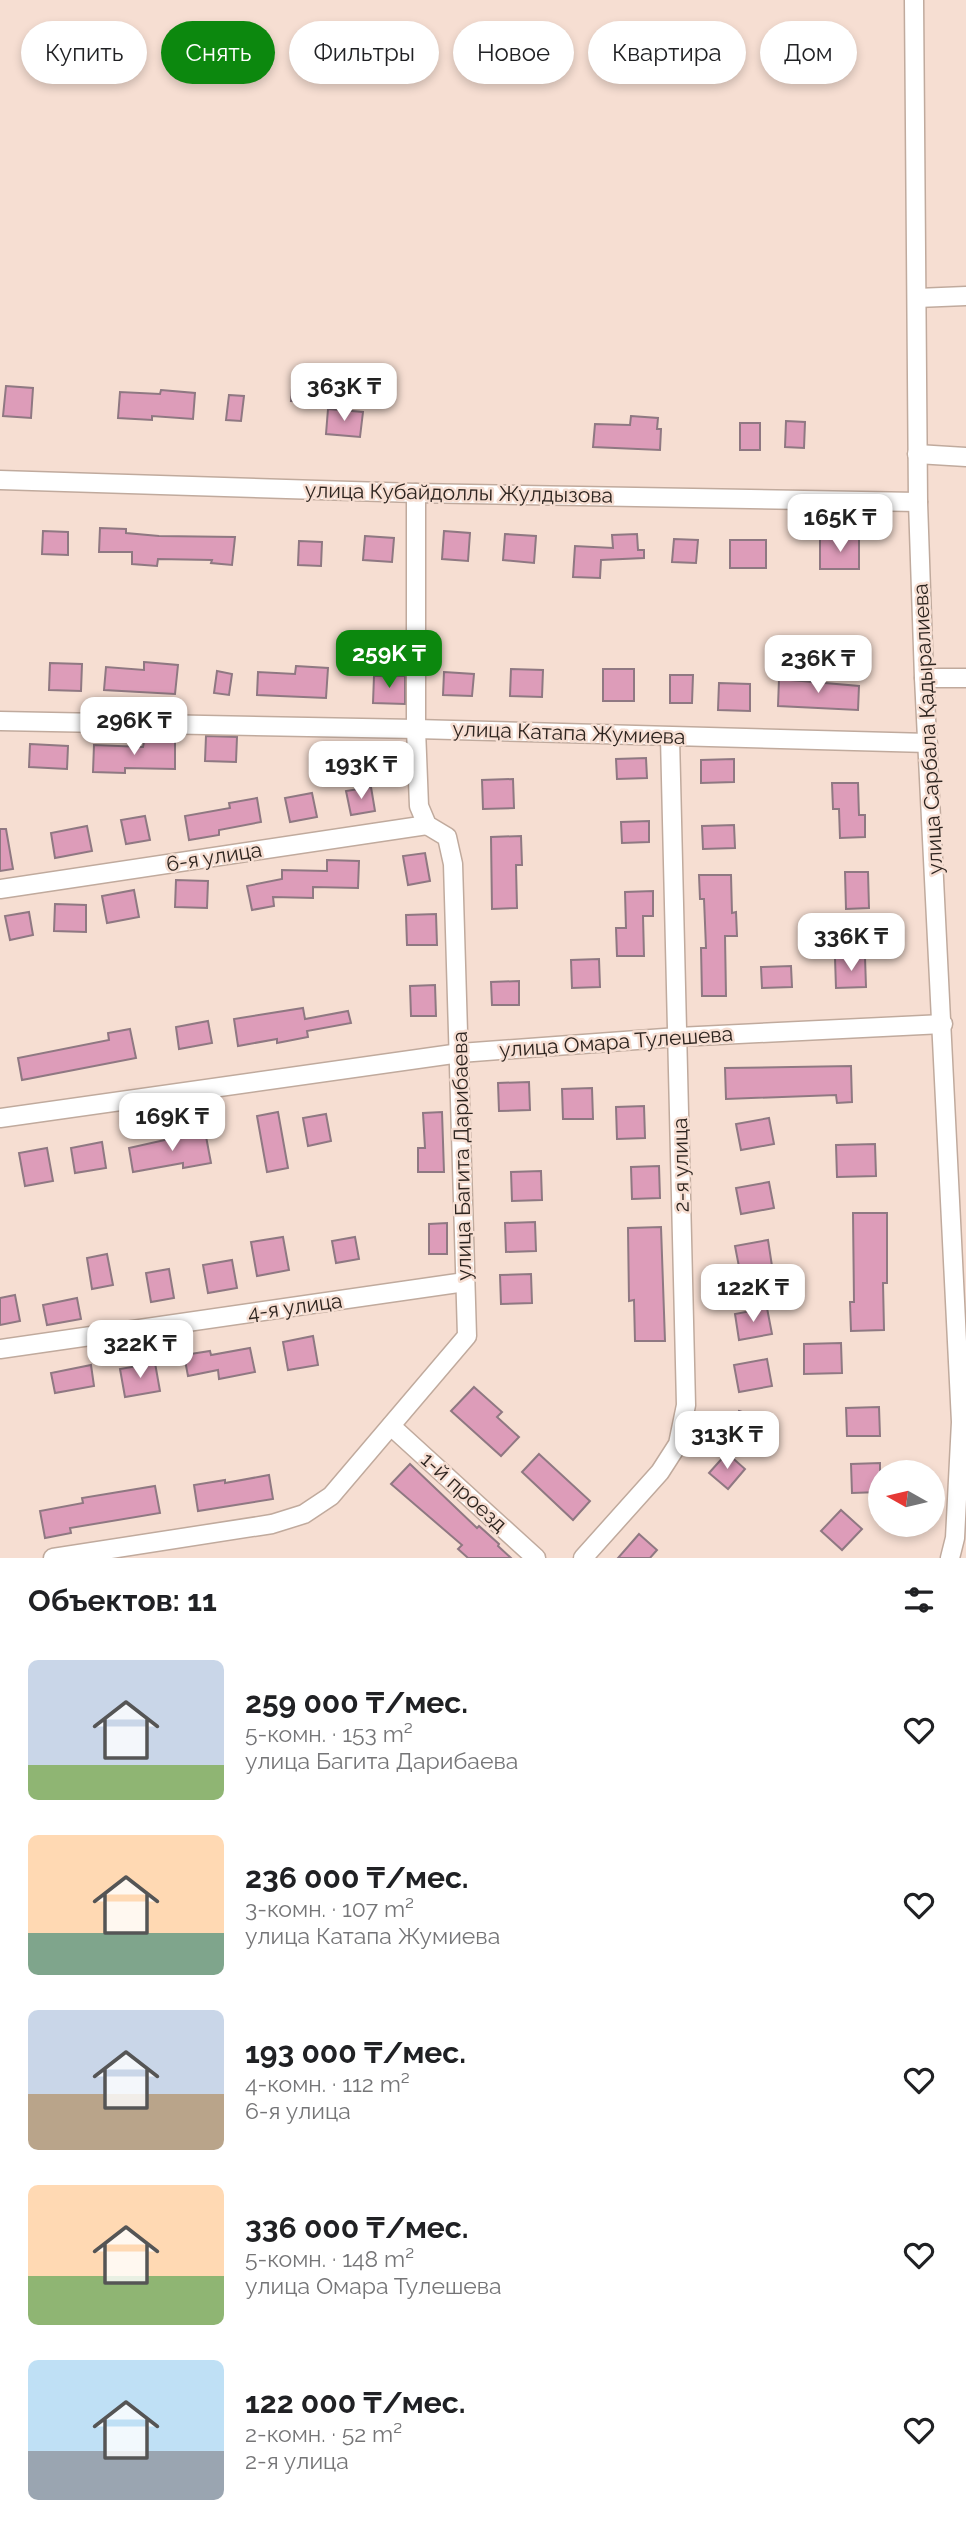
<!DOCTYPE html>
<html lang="ru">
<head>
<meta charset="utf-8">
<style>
  :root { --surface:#fff; --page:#f2f2f2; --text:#202124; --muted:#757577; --accent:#0c880e }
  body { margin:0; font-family:Raleway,sans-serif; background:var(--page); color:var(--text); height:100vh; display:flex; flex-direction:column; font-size:26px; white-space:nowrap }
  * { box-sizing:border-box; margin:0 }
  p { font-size:23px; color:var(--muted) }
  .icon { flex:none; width:38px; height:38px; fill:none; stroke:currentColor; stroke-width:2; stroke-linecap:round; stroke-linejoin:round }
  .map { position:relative; height:1558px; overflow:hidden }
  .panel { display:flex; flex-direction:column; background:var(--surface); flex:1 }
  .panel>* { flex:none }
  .hud { position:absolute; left:21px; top:21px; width:924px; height:63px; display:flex; gap:14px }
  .needle { width:46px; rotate:278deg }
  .tools { position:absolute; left:868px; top:1460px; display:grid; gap:14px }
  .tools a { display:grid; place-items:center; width:77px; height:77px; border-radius:50%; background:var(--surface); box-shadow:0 4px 10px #0003; font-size:35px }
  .price { position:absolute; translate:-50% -60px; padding:0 16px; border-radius:14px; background:#fff; color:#222; font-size:23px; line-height:46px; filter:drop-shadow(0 2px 4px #0008) }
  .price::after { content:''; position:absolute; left:50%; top:42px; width:21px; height:16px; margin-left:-10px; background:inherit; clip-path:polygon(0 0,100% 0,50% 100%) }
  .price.on { background:var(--accent); color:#fff }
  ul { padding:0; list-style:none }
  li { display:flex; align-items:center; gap:21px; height:175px; padding:0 28px }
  li span { display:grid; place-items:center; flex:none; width:196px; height:140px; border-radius:10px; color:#555 }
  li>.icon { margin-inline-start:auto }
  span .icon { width:84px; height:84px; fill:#fffc; stroke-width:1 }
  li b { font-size:30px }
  h2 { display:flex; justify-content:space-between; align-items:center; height:84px; padding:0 28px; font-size:30px }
  .pill { padding:0 24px; border-radius:32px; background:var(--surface); box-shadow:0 4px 10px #0003; font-size:24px; line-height:63px }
  .pill.on { background:var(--accent); color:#fff }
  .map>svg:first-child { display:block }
</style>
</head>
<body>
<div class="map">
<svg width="966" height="1558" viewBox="0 0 966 1558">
  <rect width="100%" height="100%" fill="#f6ded2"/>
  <g fill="#dd9cb9" stroke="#8f7882" stroke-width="2">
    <path d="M293 374 317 376 315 402 291 401Z"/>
    <path d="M6 386 33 388 31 418 3 416Z"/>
    <path d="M161 390 195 393 193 419 152 416V420L118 418 120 392 160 394Z"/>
    <path d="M229 395 244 396 241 421 226 420Z"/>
    <path d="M328 409 363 412 360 437 326 434Z"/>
    <path d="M631 416 658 418 657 429H661L660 450 593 447 595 424 630 425Z"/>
    <path d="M786 421 805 422 804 448 785 447Z"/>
    <rect x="740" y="423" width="20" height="27"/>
    <path d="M100 528 126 529V533L159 536 235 537 232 565 211 563 212 560 158 559 157 566 132 564V552H99Z"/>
    <path d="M43 531 68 532V555L42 554Z"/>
    <path d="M444 531 470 533 468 561 442 559Z"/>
    <path d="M505 534 536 536 534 563 503 560Z"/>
    <path d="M637 534 638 550H644V558L601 560 600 578 573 577 575 546 613 548 612 535Z"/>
    <path d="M365 536 394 538 392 562 363 560Z"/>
    <rect x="820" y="538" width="39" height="31"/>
    <path d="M674 539 698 540 696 563 672 562Z"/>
    <rect x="730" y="540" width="36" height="28"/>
    <path d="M299 541 322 542 321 566 298 565Z"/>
    <path d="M144 662 178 665 175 694 104 690 106 667 144 670Z"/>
    <path d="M50 663 82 664 81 691 49 690Z"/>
    <path d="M296 666 328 668 326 698 257 695 258 672 295 674Z"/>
    <path d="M511 669 543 670 542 697 510 696Z"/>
    <rect x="603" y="669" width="31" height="32"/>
    <path d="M217 671 232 674 229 695 214 693Z"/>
    <path d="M444 672 474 674 472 696 443 695Z"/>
    <path d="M670 675H693L692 703H670Z"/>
    <path d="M374 676H405V704L373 703Z"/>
    <path d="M779 679 859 686 858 710 778 706Z"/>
    <path d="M719 683 750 684V711L718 710Z"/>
    <path d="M206 736 237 737 236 762 205 761Z"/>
    <path d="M144 742H175V769L125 768V773L93 772 94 745 143 747Z"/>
    <path d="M30 744 68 746 67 769 29 767Z"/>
    <path d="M646 758 647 778 617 779 616 759Z"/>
    <path d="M734 759V782L701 783V760Z"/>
    <path d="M513 779 514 808 483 809 482 780Z"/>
    <path d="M832 783H858L859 815H865V837L840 838 839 809H833Z"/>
    <path d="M371 787 375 811 351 815 346 791Z"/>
    <path d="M312 793 317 817 290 822 285 798Z"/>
    <path d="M257 798 261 822 219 830V835L189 840 185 816 230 808 229 803Z"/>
    <path d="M145 816 150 840 126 844 121 820Z"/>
    <path d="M649 821V842L622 843 621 822Z"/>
    <path d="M734 825 735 848 703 849 702 826Z"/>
    <path d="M87 826 92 851 55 858 51 833Z"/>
    <path d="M0 829H6L13 869 0 871Z"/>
    <path d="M521 836 522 865H516L517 908 492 909 491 837Z"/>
    <path d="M425 853 430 881 408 885 403 856Z"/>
    <path d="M327 860 359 861 358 888 313 887V898L273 897 274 906 252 910 247 886 282 879V870L327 871Z"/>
    <path d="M845 872H868L869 908 846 909Z"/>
    <path d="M699 875H731L732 913 736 912 737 936H725L726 996H702L701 948H706L704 899H700Z"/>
    <path d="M176 880 208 881 207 908 175 907Z"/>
    <path d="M134 890 139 917 107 923 102 896Z"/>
    <path d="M653 891V916H643L644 956H617L616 928H626L625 892Z"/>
    <path d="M55 904 86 905V932L54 931Z"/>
    <path d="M29 912 33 935 10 940 5 916Z"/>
    <path d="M436 914 437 945H407L406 915Z"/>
    <path d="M865 957 866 987 836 988 835 958Z"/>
    <path d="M599 959 600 987 572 988 571 960Z"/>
    <path d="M791 966 792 987 762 988 761 967Z"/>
    <path d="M519 981V1005H492L491 982Z"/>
    <path d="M435 985 436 1016H411L410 986Z"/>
    <path d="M303 1008 305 1019 348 1011 351 1023 307 1031 308 1037 277 1043V1039L238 1046 234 1019Z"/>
    <path d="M208 1021 212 1043 179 1049 176 1027Z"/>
    <path d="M130 1029 136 1058 22 1080 18 1058 109 1040 108 1033Z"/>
    <path d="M851 1066 852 1102 837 1103 836 1095 726 1099 725 1068Z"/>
    <path d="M529 1082 530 1110 499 1111 498 1083Z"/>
    <path d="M592 1088 593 1119H563L562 1089Z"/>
    <path d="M644 1106 645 1138 617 1139 616 1107Z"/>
    <path d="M278 1112 288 1168 267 1172 257 1116Z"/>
    <path d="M442 1112 444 1172H418V1148H425L423 1113Z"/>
    <path d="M326 1114 331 1141 308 1146 303 1118Z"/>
    <path d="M769 1118 774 1144 741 1150 736 1124Z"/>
    <path d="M205 1131 211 1163 183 1168V1163L133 1172 129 1148Z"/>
    <path d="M102 1142 106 1168 75 1173 71 1148Z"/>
    <path d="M875 1144 876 1176 837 1177 836 1145Z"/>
    <path d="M47 1148 53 1181 25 1186 19 1153Z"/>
    <path d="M659 1166 660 1198 632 1199 631 1167Z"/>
    <path d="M541 1171 542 1200 512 1201 511 1172Z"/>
    <path d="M769 1182 774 1208 741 1214 736 1188Z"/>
    <path d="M853 1213H887V1283H883L884 1330 851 1331 850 1302H854Z"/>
    <path d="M535 1222 536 1251 506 1252 505 1223Z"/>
    <path d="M447 1223V1254H429V1224Z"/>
    <path d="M661 1227 665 1341H635L634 1300 629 1301 628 1228Z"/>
    <path d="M283 1237 289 1270 257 1276 251 1242Z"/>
    <path d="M355 1237 359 1259 336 1263 332 1241Z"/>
    <path d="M768 1240 772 1266 740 1272 735 1246Z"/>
    <path d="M107 1254 113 1285 92 1289 87 1258Z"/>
    <path d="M232 1260 237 1288 208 1293 203 1265Z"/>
    <path d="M169 1269 174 1298 151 1302 146 1273Z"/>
    <path d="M531 1274 532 1303 501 1304 500 1275Z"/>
    <path d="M15 1295 20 1321 0 1325V1298Z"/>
    <path d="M77 1298 81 1319 47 1325 43 1305Z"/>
    <path d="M767 1308 772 1334 739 1340 735 1314Z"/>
    <path d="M313 1336 318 1365 288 1370 283 1342Z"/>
    <path d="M841 1343 842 1373 804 1374V1344Z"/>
    <path d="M250 1348 255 1372 219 1379 218 1370 188 1376 184 1355 210 1351 211 1355Z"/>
    <path d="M767 1359 772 1386 739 1392 734 1365Z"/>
    <path d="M155 1363 160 1391 125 1397 120 1369Z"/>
    <path d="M91 1365 94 1386 55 1393 51 1373Z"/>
    <path d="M474 1387 502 1412 497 1417 519 1437 501 1456 451 1411Z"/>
    <path d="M879 1407 880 1436H847L846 1408Z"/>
    <path d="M739 1411 764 1419 754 1451 729 1443Z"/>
    <path d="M727 1453 745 1469 728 1489 709 1473Z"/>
    <path d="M539 1454 590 1501 573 1520 522 1472Z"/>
    <path d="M880 1463V1492L852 1493 851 1464Z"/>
    <path d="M410 1464 477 1528 479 1526 499 1544 498 1546 511 1558H468L458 1549 462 1545 391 1484Z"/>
    <path d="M269 1475 273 1499 198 1511 194 1485 225 1480V1483Z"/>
    <path d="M155 1486 160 1513 70 1528 71 1533 45 1538 40 1511 83 1503 82 1498Z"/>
    <path d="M841 1510 862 1529 842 1550 821 1531Z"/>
    <path d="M639 1534 657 1550 650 1558H618Z"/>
  </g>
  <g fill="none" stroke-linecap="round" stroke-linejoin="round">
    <g stroke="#c0aa9d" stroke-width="21">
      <g id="street">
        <path d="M914 0 918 502 924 678 961 1422 955 1538 950 1558"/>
        <path d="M917 298 966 296"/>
        <path d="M917 454 966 457"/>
        <path d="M0 480 416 493 918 502"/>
        <path d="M924 678H966"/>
        <path d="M0 721 416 729 928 743"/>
        <path d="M0 889 427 825"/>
        <path d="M0 1118 460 1053 678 1037 943 1024"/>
        <path d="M0 1349 465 1282"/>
        <path d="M391 1426 536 1558"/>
        <path d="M53 1558 272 1524 304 1514 331 1496 467 1336 453 864 447 837 427 825 419 806 416 729V493"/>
        <path d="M583 1558 660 1472 678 1444 686 1405 670 737"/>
      </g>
    </g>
    <use href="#street" stroke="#fff" stroke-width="18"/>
  </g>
  <g text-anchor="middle" stroke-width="5" stroke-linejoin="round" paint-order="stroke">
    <g font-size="21" fill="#2d241f" stroke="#f6ded2">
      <text transform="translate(459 493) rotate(1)" y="7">улица Кубайдоллы Жулдызова</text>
      <text transform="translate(928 729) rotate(-93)" y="7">улица Сарбала Қадыралиева</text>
      <text transform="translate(569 733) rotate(2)" y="7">улица Катапа Жумиева</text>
      <text transform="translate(214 857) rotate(-9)" y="7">6-я улица</text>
      <text transform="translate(616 1042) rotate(-4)" y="7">улица Омара Тулешева</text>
      <text transform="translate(462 1156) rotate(-91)" y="7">улица Багита Дарибаева</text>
      <text transform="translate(681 1165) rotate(-91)" y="7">2-я улица</text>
      <text transform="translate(295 1307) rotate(-8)" y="7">4-я улица</text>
      <text transform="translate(464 1492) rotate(42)" y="7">1-й проезд</text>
    </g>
  </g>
</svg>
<div class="tools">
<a><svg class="needle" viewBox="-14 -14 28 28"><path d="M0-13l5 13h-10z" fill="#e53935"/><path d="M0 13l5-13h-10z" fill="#757577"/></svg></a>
</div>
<b class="price" style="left:344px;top:423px">363K ₸</b>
<b class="price" style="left:840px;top:554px">165K ₸</b>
<b class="price on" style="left:389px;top:690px">259K ₸</b>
<b class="price" style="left:818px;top:695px">236K ₸</b>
<b class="price" style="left:134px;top:757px">296K ₸</b>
<b class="price" style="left:361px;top:801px">193K ₸</b>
<b class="price" style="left:851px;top:973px">336K ₸</b>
<b class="price" style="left:172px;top:1153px">169K ₸</b>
<b class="price" style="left:753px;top:1324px">122K ₸</b>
<b class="price" style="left:140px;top:1380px">322K ₸</b>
<b class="price" style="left:727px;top:1471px">313K ₸</b>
<div class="hud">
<a class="pill">Купить</a>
<a class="pill on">Снять</a>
<a class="pill">Фильтры</a>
<a class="pill">Новое</a>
<a class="pill">Квартира</a>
<a class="pill">Дом</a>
</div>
</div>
<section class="panel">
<h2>Объектов: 11<svg class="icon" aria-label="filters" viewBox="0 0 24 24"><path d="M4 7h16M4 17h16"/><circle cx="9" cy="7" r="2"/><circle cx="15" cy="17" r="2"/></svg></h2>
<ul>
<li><span style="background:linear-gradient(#c9d6e8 75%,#8fb573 0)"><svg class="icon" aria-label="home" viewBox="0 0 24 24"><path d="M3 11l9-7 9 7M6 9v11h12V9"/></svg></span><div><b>259 000 ₸/мес.</b><p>5-комн. · 153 m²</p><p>улица Багита Дарибаева</p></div><svg class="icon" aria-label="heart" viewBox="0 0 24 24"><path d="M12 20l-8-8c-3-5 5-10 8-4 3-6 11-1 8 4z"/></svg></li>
<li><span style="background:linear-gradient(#ffd9b3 70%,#7fa58c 0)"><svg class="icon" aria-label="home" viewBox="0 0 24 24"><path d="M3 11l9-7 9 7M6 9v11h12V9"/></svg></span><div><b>236 000 ₸/мес.</b><p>3-комн. · 107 m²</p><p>улица Катапа Жумиева</p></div><svg class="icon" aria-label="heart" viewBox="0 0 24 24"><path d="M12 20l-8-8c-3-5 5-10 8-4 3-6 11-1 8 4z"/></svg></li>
<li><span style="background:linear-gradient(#c9d6e8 60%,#b9a48a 0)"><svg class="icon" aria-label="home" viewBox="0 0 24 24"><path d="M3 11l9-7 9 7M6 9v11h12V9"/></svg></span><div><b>193 000 ₸/мес.</b><p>4-комн. · 112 m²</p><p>6-я улица</p></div><svg class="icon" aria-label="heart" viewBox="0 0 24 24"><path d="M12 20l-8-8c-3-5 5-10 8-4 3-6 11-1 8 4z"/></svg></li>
<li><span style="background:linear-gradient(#ffd9b3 65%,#8fb573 0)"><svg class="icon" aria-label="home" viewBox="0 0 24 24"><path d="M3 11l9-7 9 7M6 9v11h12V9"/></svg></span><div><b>336 000 ₸/мес.</b><p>5-комн. · 148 m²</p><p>улица Омара Тулешева</p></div><svg class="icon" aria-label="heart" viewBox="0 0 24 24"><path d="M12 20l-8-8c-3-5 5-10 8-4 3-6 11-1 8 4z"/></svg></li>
<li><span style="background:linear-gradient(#bfe0f5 65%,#9aa5b1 0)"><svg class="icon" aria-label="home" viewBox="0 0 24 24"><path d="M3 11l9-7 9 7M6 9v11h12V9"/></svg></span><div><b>122 000 ₸/мес.</b><p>2-комн. · 52 m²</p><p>2-я улица</p></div><svg class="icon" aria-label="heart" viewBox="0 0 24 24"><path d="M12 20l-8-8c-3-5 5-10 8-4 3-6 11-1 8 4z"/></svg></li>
</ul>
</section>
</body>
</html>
